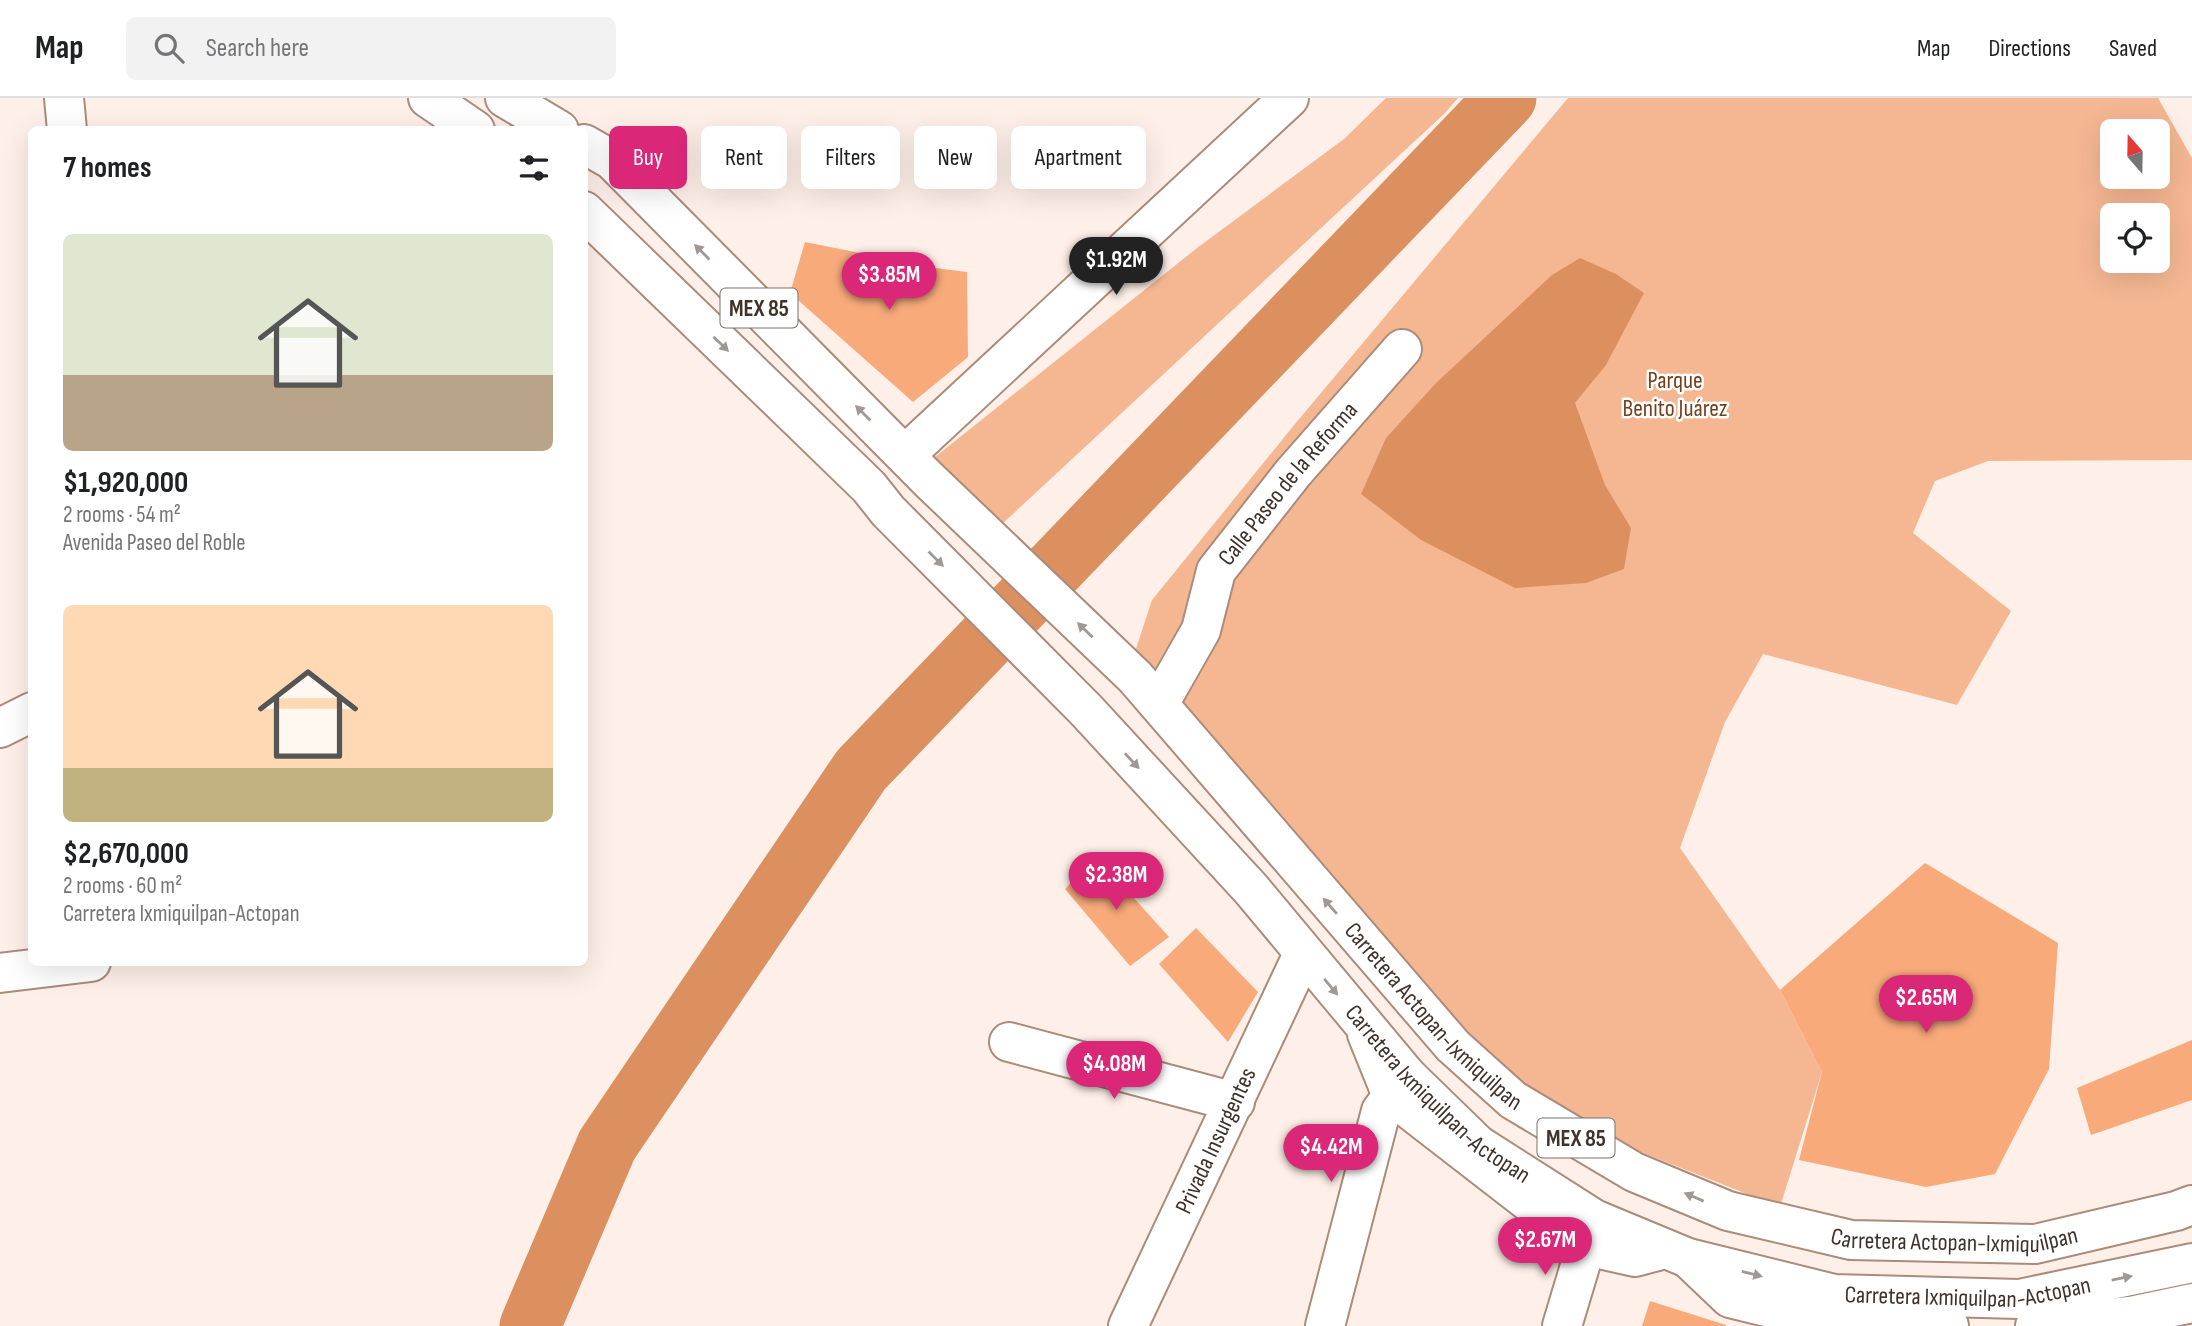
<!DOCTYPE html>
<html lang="en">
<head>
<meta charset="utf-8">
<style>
  :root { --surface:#fff; --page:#f2f2f2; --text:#202124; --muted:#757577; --line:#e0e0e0; --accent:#db2777 }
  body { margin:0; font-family:"Sofia Sans Condensed",sans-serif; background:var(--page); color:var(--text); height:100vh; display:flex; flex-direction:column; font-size:26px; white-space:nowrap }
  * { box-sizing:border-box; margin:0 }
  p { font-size:23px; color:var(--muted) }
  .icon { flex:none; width:38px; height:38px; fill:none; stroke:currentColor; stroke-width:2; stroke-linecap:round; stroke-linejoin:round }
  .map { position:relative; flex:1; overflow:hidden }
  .side { position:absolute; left:28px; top:28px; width:560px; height:840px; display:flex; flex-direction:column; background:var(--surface); border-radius:10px; box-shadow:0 7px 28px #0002 }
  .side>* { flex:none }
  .top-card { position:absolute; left:609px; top:28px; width:665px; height:63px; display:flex; gap:14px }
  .needle { width:46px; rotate:340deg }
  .controls { position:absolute; left:2100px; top:21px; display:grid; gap:14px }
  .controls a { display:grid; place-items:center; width:70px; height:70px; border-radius:10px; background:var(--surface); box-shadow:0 7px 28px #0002; font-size:35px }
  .price { position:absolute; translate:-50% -60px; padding:0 16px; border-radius:24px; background:var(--accent); color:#fff; font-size:23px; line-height:46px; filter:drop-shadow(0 2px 4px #0008) }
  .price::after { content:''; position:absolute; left:50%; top:42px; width:21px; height:16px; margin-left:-10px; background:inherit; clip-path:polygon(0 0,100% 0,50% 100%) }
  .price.on { background:#222; color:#fff }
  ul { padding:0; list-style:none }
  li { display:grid; align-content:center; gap:14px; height:371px; padding:0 35px }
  li span { display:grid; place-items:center; height:217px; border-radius:10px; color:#555 }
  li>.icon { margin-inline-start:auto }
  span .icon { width:126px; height:126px; fill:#fffc; stroke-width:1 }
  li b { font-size:30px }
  h2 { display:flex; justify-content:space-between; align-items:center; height:84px; padding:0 35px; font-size:30px }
  .pill { padding:0 24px; border-radius:10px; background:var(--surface); box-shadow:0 7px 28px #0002; font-size:24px; line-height:63px }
  .pill.on { background:var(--accent); color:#fff }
  header { display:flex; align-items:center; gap:42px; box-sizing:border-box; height:98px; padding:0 35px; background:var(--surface); border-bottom:2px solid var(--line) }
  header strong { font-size:33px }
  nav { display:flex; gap:38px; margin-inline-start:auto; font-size:24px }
  .search { width:490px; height:63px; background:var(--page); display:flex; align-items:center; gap:18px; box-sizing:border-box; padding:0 24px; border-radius:10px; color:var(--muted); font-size:26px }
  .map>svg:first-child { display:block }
</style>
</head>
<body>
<header>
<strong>Map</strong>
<div class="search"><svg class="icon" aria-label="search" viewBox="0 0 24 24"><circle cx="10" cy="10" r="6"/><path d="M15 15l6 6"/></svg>Search here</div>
<nav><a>Map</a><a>Directions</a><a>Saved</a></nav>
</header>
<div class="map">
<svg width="2192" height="1228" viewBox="0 0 2192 1228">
  <rect width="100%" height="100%" fill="#fef0e8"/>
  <g fill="#f5b792" fill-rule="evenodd">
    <path d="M1386 0H1458L1445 15 1002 426 935 359 1197 150 1344 41Z"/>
    <path d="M1568 0H2158L2192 60V362L1988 363 1935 383 1913 435 2011 513 1957 607 1763 556 1725 624 1680 750 1780 892 1822 974 1780 1109 1575 1028 1453 948 1131 566 1152 502 1295 326ZM2112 33H2158V79H2112ZM2112 117H2158V163H2112Z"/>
  </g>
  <path fill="#dc9060" d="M1580 160 1616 176 1644 195 1606 267 1575 305 1605 387 1631 430 1624 471 1586 485 1515 490 1421 442 1361 396 1386 340 1435 286 1552 177Z"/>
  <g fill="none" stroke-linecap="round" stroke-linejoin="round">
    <path stroke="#dc9060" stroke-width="61" d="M530 1228 607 1047 861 672 1506 0"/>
  </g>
  <g fill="#f8aa7a">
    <path d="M805 144 935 170 967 174 968 259 913 304 790 195Z"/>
    <path d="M1096 758 1169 839 1130 868 1065 791Z"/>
    <path d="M1925 765 2058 845 2049 971 1995 1076 1926 1089 1799 1062 1822 974 1780 892Z"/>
    <path d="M1196 830 1258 894 1228 944 1159 866Z"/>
    <path d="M2192 942V1002L2091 1037 2077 990Z"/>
    <path d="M1650 1203 1726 1227V1228H1642Z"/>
  </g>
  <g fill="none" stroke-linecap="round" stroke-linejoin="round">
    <g stroke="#ab8b79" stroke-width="42">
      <g id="minor">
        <path d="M64 0 67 32"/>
        <path d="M905 357 1289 0"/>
        <path id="s1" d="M1159 606 1201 532 1216 473 1293 375 1402 251"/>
        <path d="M0 630 32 614"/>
        <path d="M0 875 91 864"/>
        <path d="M1367 936 1392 998 1586 1148 1635 1159 1665 1151"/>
        <path d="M1009 944 1235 1004"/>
        <path d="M1688 1160 1730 1200 1827 1224 1949 1228"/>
        <path id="s2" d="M1128 1228 1303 856"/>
        <path d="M1325 1228 1381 1013 1407 978"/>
        <path d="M1562 1228 1586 1148"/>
        <path d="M2035 1228 2130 1218 2192 1205"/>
      </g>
    </g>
    <g stroke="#ab8b79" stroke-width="42">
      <g id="major">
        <path d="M428 0 475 32"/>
        <path d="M505 0 559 32"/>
        <path id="s3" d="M584 46 612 62 928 381 1135 579 1453 948 1513 1002 1634 1074 1728 1113 1851 1142 2035 1146 2176 1113 2192 1107"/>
        <path id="s4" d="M584 113 869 389 888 413 1086 612 1251 791 1407 978 1478 1047 1594 1121 1688 1160 1834 1196 2019 1201 2192 1165"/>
      </g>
    </g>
    <use href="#minor" stroke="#fff" stroke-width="38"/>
    <use href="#major" stroke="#fff" stroke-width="38"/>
  </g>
  <defs><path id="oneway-solid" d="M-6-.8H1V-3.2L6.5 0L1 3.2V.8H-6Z" transform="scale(1.75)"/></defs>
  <g fill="#9f9894">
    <use href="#oneway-solid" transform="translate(702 154) rotate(-135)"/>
    <use href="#oneway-solid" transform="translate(721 246) rotate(44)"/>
    <use href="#oneway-solid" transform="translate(863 315) rotate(-135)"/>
    <use href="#oneway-solid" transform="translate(936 461) rotate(45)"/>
    <use href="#oneway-solid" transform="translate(1085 532) rotate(-136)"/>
    <use href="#oneway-solid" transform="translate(1132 663) rotate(47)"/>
    <use href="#oneway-solid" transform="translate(1330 808) rotate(-131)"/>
    <use href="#oneway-solid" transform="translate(1331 889) rotate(50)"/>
    <use href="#oneway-solid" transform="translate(1694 1099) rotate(-157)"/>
    <use href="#oneway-solid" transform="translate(1752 1176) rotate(14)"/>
    <use href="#oneway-solid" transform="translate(2122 1180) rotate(-12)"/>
  </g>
  <g text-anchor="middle" stroke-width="5" stroke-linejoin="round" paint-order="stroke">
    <g fill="#fff" stroke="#79706a" stroke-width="2">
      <rect x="720.5" y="190.5" width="77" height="39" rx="5"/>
      <rect x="1537.5" y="1020.5" width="77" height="39" rx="5"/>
    </g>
    <g font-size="23" font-weight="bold" fill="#3f322a">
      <text x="759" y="218">MEX 85</text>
      <text x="1576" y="1048">MEX 85</text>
    </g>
    <g font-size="24" fill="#72401d" stroke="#fff">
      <text x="1675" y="290">Parque<tspan x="1675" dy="28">Benito Juárez</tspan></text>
    </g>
    <g font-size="24" fill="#3f322a" stroke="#fff">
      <text dy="8" stroke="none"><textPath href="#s1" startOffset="259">Calle Paseo de la Reforma</textPath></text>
      <text dy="8" stroke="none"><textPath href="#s3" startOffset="1220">Carretera Actopan-Ixmiquilpan</textPath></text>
      <text dy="8" stroke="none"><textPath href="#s4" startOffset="1230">Carretera Ixmiquilpan-Actopan</textPath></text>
      <text dy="8" stroke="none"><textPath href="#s2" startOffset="205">Privada Insurgentes</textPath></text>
      <text dy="8" stroke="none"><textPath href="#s3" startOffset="1808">Carretera Actopan-Ixmiquilpan</textPath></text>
      <text dy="8" stroke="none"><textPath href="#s4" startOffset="1818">Carretera Ixmiquilpan-Actopan</textPath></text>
    </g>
  </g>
</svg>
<div class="controls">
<a><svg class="needle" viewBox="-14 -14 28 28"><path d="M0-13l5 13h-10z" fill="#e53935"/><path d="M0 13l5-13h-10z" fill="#757577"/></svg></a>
<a><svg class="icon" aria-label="locate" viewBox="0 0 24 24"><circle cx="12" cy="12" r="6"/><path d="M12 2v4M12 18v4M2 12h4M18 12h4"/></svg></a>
</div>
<b class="price on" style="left:1116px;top:199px">$1.92M</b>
<b class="price" style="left:889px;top:214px">$3.85M</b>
<b class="price" style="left:1116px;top:814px">$2.38M</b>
<b class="price" style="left:1926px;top:937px">$2.65M</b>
<b class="price" style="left:1114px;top:1003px">$4.08M</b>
<b class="price" style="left:1331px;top:1086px">$4.42M</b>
<b class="price" style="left:1545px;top:1179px">$2.67M</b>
<div class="top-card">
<a class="pill on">Buy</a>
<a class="pill">Rent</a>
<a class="pill">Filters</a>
<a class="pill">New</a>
<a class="pill">Apartment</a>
</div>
<section class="side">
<h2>7 homes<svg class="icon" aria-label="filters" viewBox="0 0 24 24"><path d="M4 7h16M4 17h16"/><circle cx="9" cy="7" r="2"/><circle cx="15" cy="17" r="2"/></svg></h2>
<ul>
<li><span style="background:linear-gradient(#dfe7d0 65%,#b9a48a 0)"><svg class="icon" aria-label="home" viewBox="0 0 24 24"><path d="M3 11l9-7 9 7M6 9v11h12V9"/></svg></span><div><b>$1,920,000</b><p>2 rooms · 54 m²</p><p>Avenida Paseo del Roble</p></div></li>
<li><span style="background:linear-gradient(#ffd9b3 75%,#c2b280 0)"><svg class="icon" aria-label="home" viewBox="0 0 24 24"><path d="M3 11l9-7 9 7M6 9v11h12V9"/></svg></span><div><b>$2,670,000</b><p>2 rooms · 60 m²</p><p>Carretera Ixmiquilpan-Actopan</p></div></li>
</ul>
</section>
</div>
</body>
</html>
